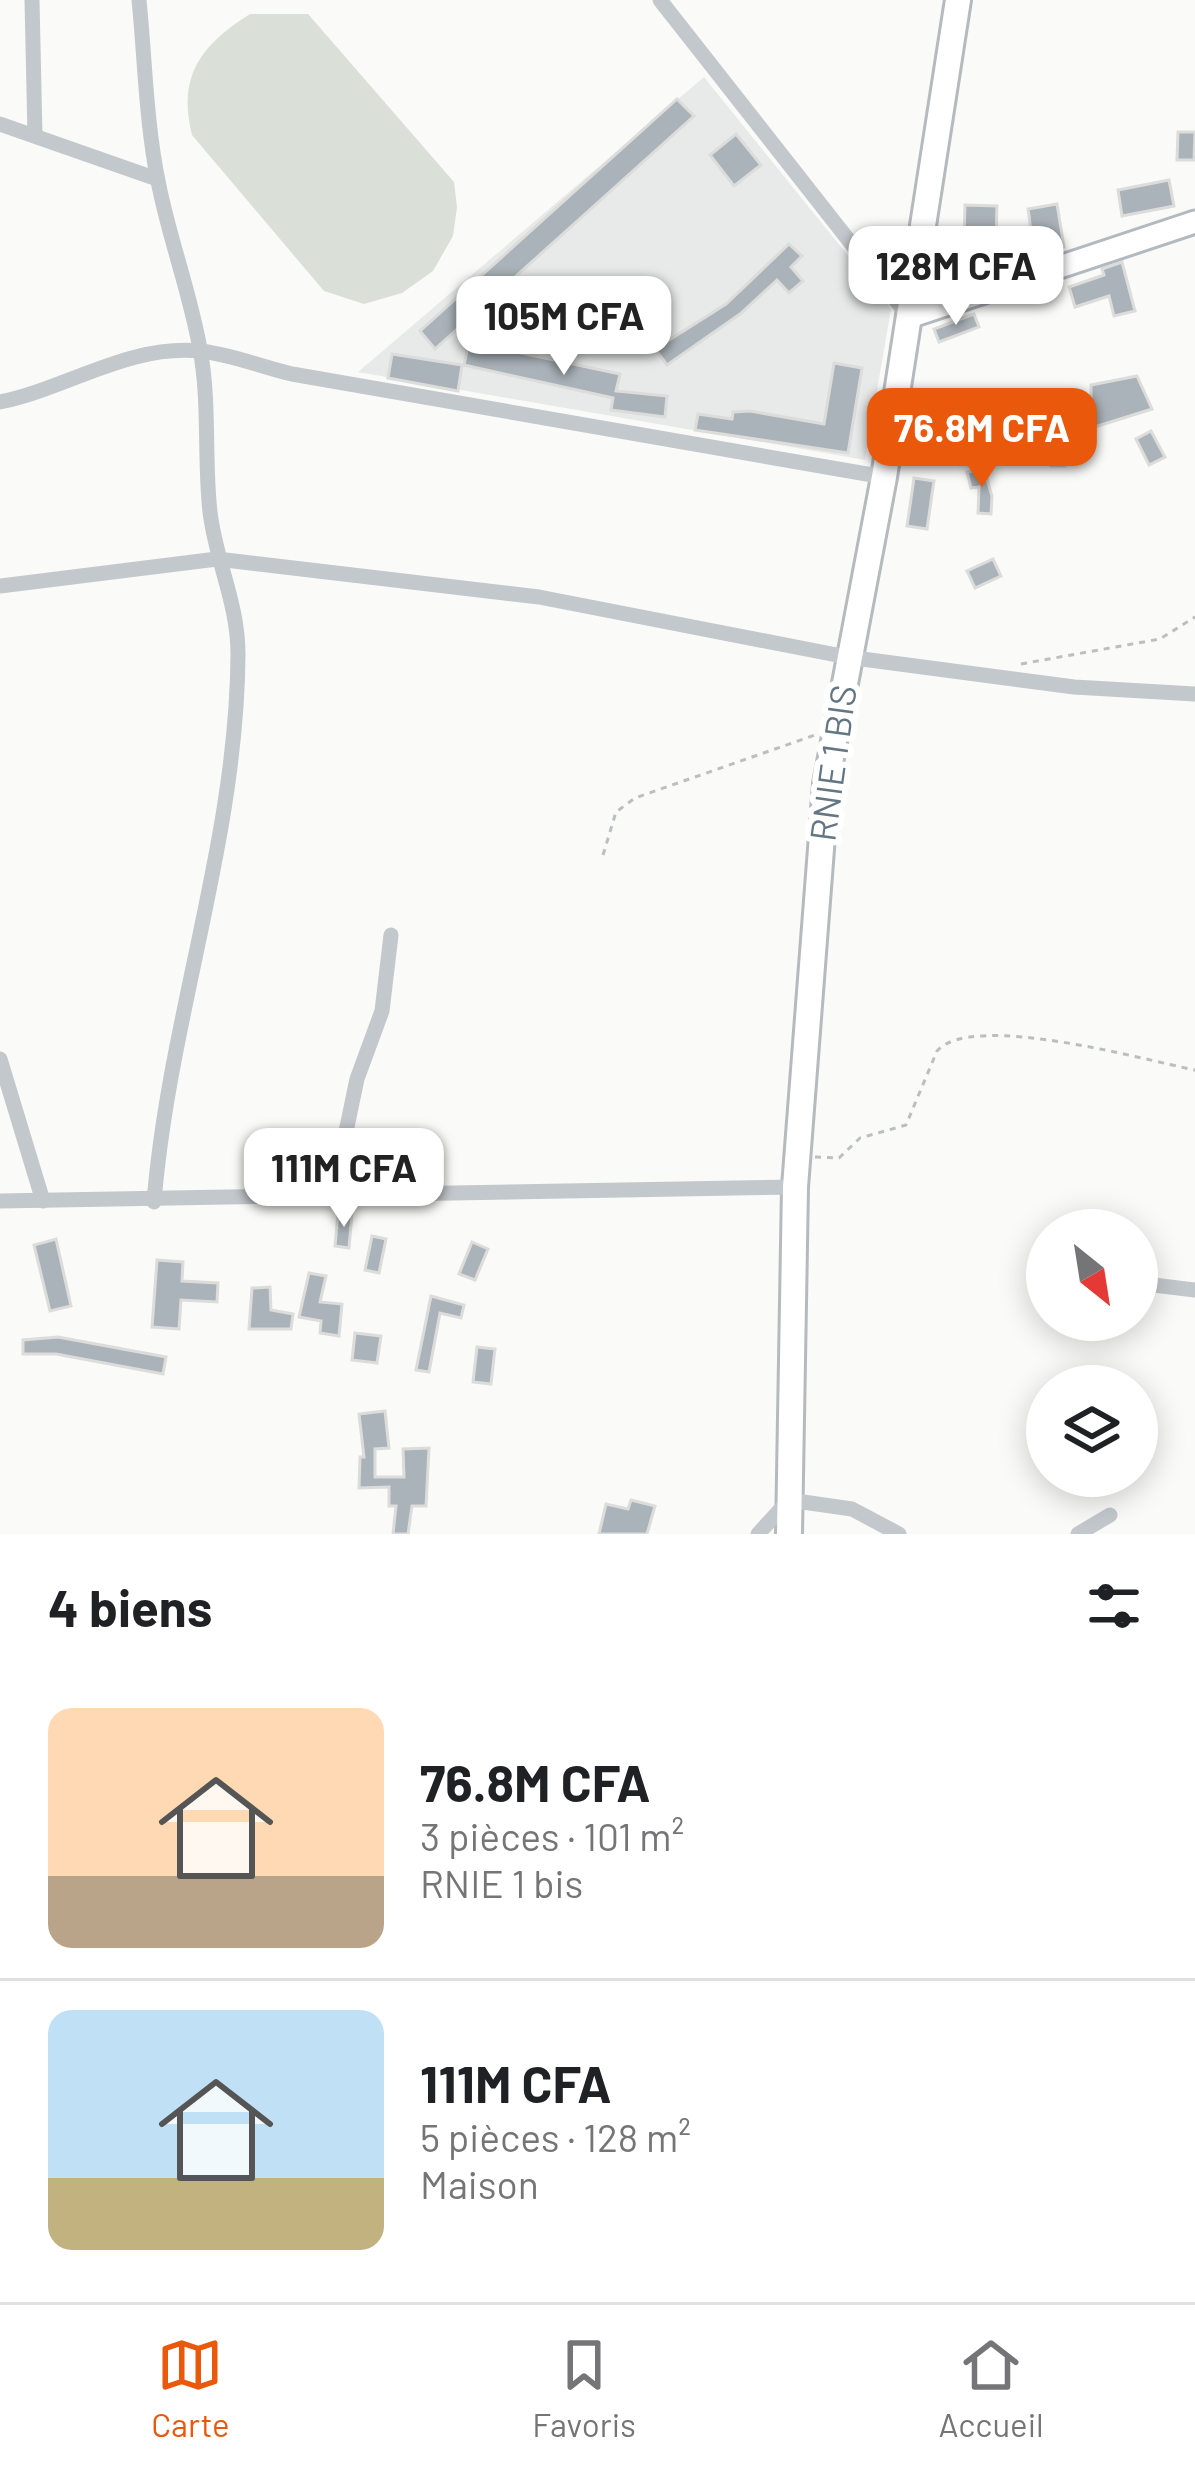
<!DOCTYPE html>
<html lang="fr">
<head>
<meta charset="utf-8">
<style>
  :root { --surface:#fff; --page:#f2f2f2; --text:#202124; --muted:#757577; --line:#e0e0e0; --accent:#ea580c }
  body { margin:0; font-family:Barlow,sans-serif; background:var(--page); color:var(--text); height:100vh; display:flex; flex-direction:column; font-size:45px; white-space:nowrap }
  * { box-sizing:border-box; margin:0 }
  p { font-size:39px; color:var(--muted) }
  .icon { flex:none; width:66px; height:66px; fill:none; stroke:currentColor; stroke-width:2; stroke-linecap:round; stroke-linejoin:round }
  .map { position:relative; height:1534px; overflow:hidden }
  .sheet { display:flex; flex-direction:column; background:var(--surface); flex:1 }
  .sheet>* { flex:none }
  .needle { width:78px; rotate:150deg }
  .controls { position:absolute; left:1026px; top:1209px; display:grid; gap:24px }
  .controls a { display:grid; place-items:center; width:132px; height:132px; border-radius:50%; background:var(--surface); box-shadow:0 6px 30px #0003; font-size:60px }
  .price { position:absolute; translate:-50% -102px; padding:0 27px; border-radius:24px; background:#fff; color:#222; font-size:39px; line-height:78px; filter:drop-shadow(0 3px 6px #0008) }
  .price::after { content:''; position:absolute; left:50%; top:72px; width:36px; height:27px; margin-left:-18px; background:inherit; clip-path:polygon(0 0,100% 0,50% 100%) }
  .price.selected { background:var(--accent); color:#fff }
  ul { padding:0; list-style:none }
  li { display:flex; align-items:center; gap:36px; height:300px; padding:0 48px }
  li+li { border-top:3px solid var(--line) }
  li span { display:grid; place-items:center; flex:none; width:336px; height:240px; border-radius:24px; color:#555 }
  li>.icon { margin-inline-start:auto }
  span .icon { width:144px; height:144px; fill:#fffc; stroke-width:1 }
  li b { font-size:51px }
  h2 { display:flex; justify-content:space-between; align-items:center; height:144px; padding:0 48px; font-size:51px }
  .tabs { display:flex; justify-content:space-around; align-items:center; height:168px; border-top:3px solid var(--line); background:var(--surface); font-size:33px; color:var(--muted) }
  .tabs a { display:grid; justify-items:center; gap:6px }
  .tabs .selected { color:var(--accent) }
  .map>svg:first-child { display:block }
</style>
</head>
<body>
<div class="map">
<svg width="1195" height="1534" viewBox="0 0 1195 1534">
  <rect width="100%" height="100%" fill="#fafaf8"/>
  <path fill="#e8e9e9" d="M704 77 891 309 865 460 358 372Z"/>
  <path fill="#dadfd7" d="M250 14H308L454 182 457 207 453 236 433 271 402 293 364 304 324 291 192 135C177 76 201 45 250 14Z"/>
  <g fill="#aab3b9" stroke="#dcdcda" stroke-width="3">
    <path d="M677 99 694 116 435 349 420 331Z"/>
    <path d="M1178 132H1195L1194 160H1177Z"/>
    <path d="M736 134 761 165 734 186 710 155Z"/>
    <path d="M1169 180 1174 206 1122 216 1118 190Z"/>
    <path d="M1057 204 1064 247 1034 252 1028 209Z"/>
    <path d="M965 205 997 206 995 270 963 269Z"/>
    <path d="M789 244 802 256 791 267 803 281 789 293 777 280 740 314 667 365 655 349 726 304Z"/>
    <path d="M1122 262 1135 311 1114 316 1109 296 1075 307 1069 287 1104 275 1102 269Z"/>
    <path d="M974 314 979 327 939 342 934 329Z"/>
    <path d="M469 342 620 374 616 391 667 396 665 417 611 410 613 398 464 365Z"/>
    <path d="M392 354 462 365 458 391 388 378Z"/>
    <path d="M834 363 862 368 848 453 695 430 698 414 732 419 733 412 750 411 824 424Z"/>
    <path d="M1137 376 1152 409 1085 430 1078 406 1091 402V385Z"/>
    <path d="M1063 428 1065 466H1051L1049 429Z"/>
    <path d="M1151 431 1165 457 1149 465 1136 439Z"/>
    <path d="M984 469 992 496 991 514 978 513 979 487 971 488 967 472Z"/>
    <path d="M914 478 934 481 927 529 907 526Z"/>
    <path d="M993 559 1001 576 975 588 967 571Z"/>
    <path d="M338 1213 352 1214 349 1248 335 1246Z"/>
    <path d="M372 1236 386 1239 379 1273 365 1270Z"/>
    <path d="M56 1239 71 1306 50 1311 34 1245Z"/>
    <path d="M472 1242 488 1249 475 1280 459 1274Z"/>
    <path d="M157 1260 183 1262 182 1281 218 1283 217 1302 181 1300 179 1329 152 1327Z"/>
    <path d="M309 1273 326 1276 320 1302 342 1304 339 1336 320 1333 321 1321 299 1317Z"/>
    <path d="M270 1287 271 1310 293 1314 291 1329H249L252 1288Z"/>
    <path d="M431 1296 464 1305 461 1318 440 1313 429 1372 416 1370Z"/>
    <path d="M355 1333 381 1336 377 1363 352 1360Z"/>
    <path d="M58 1337 166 1357 163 1374 56 1354H23V1340Z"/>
    <path d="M477 1347 495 1349 491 1384 473 1382Z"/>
    <path d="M385 1411 389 1448 375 1449V1477H404L403 1449 429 1448 426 1506H412L408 1534H393L396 1506H389V1487L359 1488 360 1457H364L359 1414Z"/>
    <path d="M631 1500 655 1506 647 1534H599L606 1504 628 1509Z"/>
  </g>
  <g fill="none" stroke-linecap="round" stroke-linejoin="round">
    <g stroke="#b3babf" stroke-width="27">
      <path id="secondary" d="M909 317 1195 222"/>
    </g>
    <g stroke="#b5babe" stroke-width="30">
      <path id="primary" d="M789 1534 795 1187 826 784 884 477 958 0"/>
    </g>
    <g stroke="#bbbfc2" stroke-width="3" stroke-dasharray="6 6" stroke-linecap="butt">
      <path d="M1021 664 1160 639 1195 617"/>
      <path d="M603 855 616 812 635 798 815 735"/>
      <path d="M815 1157 839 1158 860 1138 906 1125 937 1051C972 1011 1144 1060 1195 1070"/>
    </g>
    <g stroke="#c3c8cc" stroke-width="15">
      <path d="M32 0 35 136"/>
      <path d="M139 0C145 60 146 122 158 181 169 238 190 292 200 349 210 402 204 459 210 512 216 562 238 603 238 654 237 841 169 1017 154 1202"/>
      <path d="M660 0 909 317"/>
      <path d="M0 124 157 179"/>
      <path d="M0 402C68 388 129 344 200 351 230 354 262 367 292 374L884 477"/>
      <path d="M0 586 217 559 539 597 847 657 1074 687 1195 694"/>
      <path d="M0 1059 43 1201"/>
      <path d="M333 1194 357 1079 382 1011 391 935"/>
      <path d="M0 1201 795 1187"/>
      <path d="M1137 1283 1195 1290"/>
      <path d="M758 1534 789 1500 852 1509 899 1534"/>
      <path d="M1078 1534 1110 1515"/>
    </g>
    <use href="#secondary" stroke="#fff" stroke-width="21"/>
    <use href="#primary" stroke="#fff" stroke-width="24"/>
  </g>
  <g text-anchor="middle" stroke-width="12" stroke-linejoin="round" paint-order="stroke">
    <g font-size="36" fill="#657683" stroke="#fff">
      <text transform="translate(833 763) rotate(-82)" y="13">RNIE 1 BIS</text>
    </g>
  </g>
</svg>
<div class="controls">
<a><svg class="needle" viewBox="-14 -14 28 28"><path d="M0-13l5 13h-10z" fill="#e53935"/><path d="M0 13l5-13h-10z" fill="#757577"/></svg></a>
<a><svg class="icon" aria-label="layers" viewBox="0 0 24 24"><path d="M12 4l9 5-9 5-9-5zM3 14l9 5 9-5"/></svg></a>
</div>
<b class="price" style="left:956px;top:328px">128M CFA</b>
<b class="price" style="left:564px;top:378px">105M CFA</b>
<b class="price selected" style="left:982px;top:490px">76.8M CFA</b>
<b class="price" style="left:344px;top:1230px">111M CFA</b>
</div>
<section class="sheet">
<h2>4 biens<svg class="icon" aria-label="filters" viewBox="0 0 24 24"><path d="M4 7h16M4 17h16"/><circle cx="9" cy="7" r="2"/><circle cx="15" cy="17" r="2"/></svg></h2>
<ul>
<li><span style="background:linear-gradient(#ffd9b3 70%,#b9a48a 0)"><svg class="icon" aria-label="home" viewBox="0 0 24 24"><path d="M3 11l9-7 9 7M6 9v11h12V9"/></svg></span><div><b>76.8M CFA</b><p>3 pièces · 101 m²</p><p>RNIE 1 bis</p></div></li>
<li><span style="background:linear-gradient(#bfe0f5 70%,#c2b280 0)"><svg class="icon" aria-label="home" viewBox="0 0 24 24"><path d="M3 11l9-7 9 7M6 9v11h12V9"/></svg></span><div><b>111M CFA</b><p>5 pièces · 128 m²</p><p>Maison</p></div></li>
</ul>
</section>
<nav class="tabs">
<a class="selected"><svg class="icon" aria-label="map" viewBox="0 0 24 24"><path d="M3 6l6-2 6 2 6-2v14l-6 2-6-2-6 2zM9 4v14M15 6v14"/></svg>Carte</a>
<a><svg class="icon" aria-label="saved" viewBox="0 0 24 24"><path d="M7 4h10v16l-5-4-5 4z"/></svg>Favoris</a>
<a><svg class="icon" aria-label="home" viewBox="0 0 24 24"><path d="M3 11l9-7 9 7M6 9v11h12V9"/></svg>Accueil</a>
</nav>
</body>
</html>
